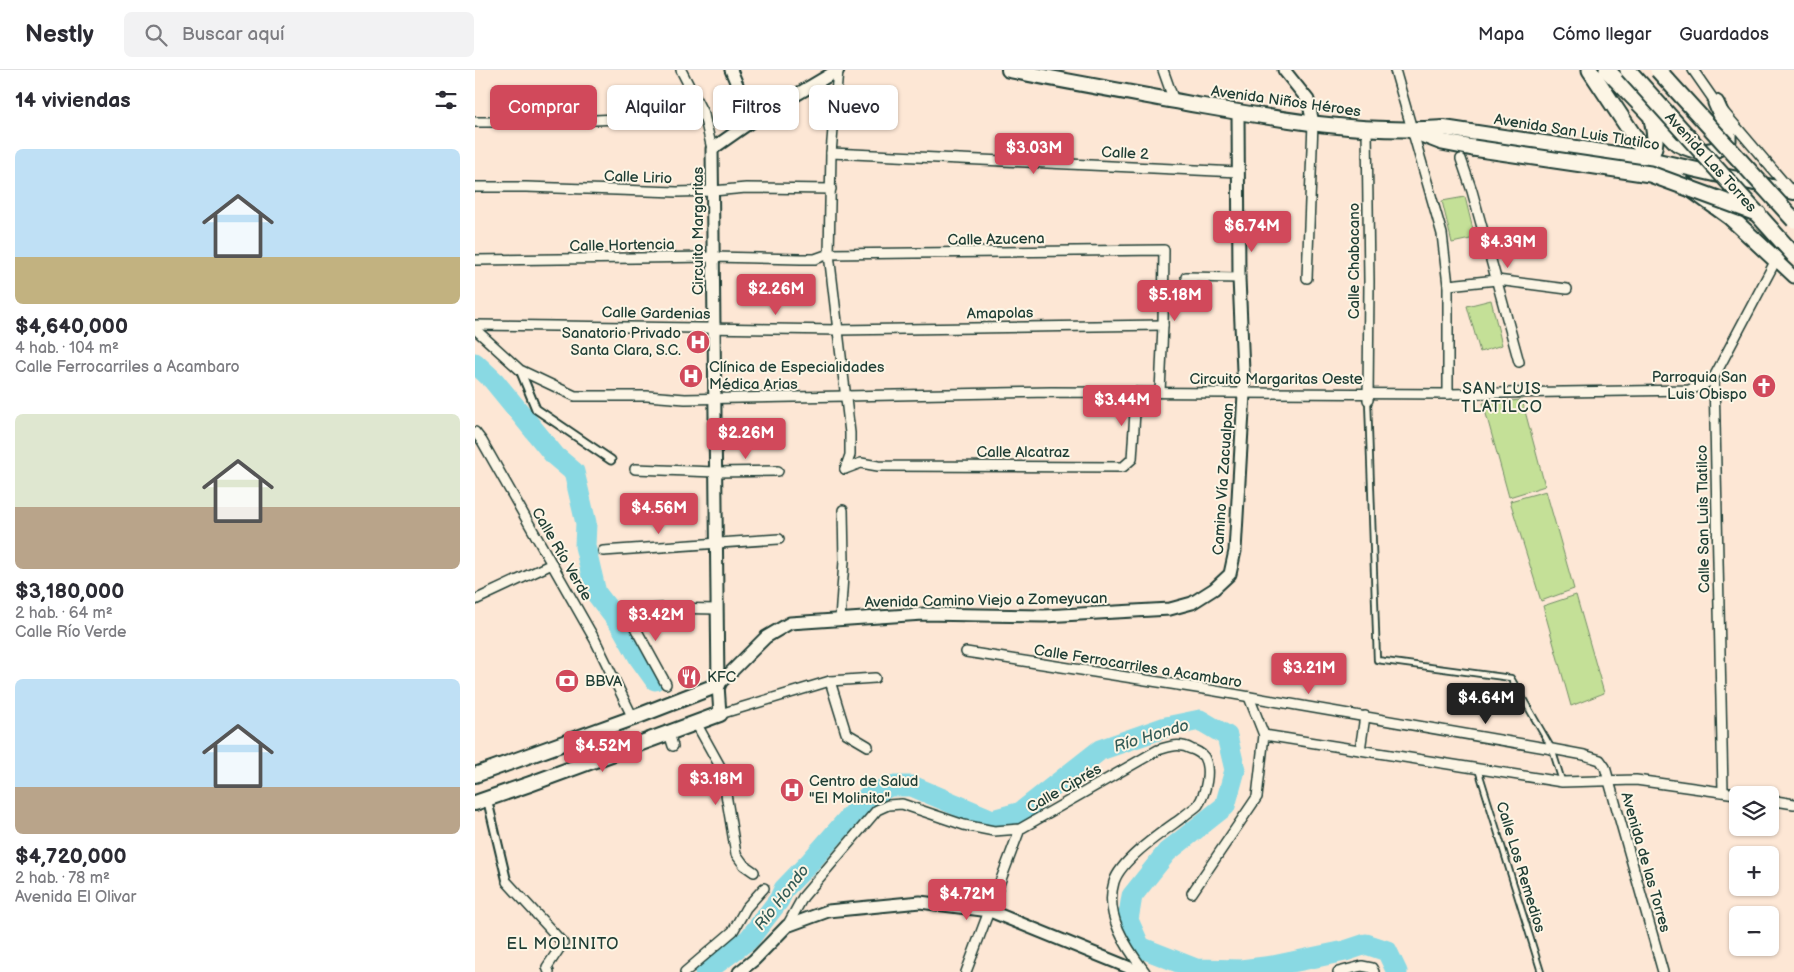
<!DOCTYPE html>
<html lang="es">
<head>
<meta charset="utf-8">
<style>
  :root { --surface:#fff; --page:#f2f2f3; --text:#2b2b33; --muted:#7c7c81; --line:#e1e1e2; --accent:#d1495b }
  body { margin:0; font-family:"Balsamiq Sans",sans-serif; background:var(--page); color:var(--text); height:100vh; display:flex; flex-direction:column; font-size:19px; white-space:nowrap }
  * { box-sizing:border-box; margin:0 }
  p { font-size:16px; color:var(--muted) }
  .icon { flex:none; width:28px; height:28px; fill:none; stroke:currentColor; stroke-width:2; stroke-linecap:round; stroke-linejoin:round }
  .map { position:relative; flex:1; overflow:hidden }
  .side { display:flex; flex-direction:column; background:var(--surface); width:475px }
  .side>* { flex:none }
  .hud { position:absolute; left:15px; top:15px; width:475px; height:45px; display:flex; gap:10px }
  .fabs { position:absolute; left:1254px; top:716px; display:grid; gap:10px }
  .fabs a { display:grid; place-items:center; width:50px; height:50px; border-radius:8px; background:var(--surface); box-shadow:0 1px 4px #0004; font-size:25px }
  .price { position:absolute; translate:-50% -42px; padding:0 11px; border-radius:5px; background:var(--accent); color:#fff; font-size:16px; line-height:32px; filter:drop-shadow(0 1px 2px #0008) }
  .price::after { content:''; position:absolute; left:50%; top:30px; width:15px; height:11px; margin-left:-8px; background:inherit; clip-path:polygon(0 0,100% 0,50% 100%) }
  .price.active { background:#222; color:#fff }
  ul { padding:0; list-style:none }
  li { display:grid; align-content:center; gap:10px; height:265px; padding:0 15px }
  li span { display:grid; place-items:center; height:155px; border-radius:8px; color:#555 }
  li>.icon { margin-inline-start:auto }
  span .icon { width:90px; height:90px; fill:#fffc; stroke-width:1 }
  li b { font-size:21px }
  h2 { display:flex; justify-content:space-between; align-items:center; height:60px; padding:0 15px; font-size:21px }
  .tag { padding:0 18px; border-radius:8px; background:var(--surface); box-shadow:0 1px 4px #0004; font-size:18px; line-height:45px }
  .tag.active { background:var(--accent); color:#fff }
  header { display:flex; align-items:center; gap:30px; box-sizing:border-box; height:70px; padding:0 25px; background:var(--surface); border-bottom:1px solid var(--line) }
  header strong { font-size:24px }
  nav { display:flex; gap:28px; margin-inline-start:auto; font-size:18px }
  .search { width:350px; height:45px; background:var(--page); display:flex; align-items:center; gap:12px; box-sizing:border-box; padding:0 18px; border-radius:8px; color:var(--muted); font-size:19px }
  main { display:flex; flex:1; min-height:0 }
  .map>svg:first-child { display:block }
</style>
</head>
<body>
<header>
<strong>Nestly</strong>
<div class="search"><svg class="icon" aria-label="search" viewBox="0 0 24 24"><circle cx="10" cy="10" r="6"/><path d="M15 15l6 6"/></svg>Buscar aquí</div>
<nav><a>Mapa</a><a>Cómo llegar</a><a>Guardados</a></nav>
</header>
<main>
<section class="side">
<h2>14 viviendas<svg class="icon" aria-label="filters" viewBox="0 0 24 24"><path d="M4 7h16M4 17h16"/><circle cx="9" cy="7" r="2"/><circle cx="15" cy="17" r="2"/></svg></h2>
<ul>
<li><span style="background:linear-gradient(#bfe0f5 70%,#c2b280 0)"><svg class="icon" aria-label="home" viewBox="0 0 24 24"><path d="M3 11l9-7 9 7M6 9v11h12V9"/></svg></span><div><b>$4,640,000</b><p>4 hab. · 104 m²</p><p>Calle Ferrocarriles a Acambaro</p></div></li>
<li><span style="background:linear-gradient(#dfe7d0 60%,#b9a48a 0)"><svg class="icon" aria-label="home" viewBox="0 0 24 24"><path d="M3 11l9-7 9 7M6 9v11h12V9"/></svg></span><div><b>$3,180,000</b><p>2 hab. · 64 m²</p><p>Calle Río Verde</p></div></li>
<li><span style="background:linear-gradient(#bfe0f5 70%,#b9a48a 0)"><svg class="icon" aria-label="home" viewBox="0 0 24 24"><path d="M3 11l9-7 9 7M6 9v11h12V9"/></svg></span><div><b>$4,720,000</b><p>2 hab. · 78 m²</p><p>Avenida El Olivar</p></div></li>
</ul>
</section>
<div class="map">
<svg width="1319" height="902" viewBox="0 0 1319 902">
  <rect width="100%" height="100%" fill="#fde7d5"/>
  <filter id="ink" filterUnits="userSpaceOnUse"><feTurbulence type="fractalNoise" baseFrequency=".02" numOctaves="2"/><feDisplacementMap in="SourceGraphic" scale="10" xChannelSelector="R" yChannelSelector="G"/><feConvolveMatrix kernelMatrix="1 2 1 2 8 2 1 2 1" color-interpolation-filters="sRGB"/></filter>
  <g filter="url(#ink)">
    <g fill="#c4e097" stroke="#728e66">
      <path d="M990 127 1000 168 977 173 967 131Z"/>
      <path d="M1016 230 1027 275 1005 282 992 236Z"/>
      <path d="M1047 330 1070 416 1034 427 1008 333Z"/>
      <path d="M1071 421 1099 519 1066 531 1035 431Z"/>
      <path d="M1101 525 1129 623 1096 636 1068 536Z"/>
    </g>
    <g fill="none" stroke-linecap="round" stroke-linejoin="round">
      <g stroke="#89d9e3" stroke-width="21">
        <path d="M0 293 19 311 80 386 99 402 111 453 110 476 121 523 147 557 165 589 180 610"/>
        <path d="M230 902 274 869 304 830 309 819 336 791 392 727 415 716H437L517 750 546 742 625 680 691 657 725 650 752 666 760 700 750 736 692 782 657 826 653 850 665 877 721 899 766 900 798 896 870 881 891 874 912 881 922 902"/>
      </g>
      <g stroke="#1f3d34" stroke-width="8">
        <g id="service">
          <path d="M893 331 902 590 1036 608 1077 679 1087 711"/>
          <path d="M1003 699 1066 902"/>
        </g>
      </g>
      <g stroke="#1f3d34" stroke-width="11">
        <g id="pedestrian">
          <path d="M45 300 61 339 136 390"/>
          <path d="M12 728 32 812"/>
        </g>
      </g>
      <g stroke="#1f3d34" stroke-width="12">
        <g id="minor">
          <path d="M206 0 229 45 237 79"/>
          <path d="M363 0 356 83 354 184 375 363V385L370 399"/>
          <path d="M688 0 699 31"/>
          <path d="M920 0 967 164 973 215V324"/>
          <path d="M1218 0 1241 33 1315 120"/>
          <path d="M0 52H77L229 45"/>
          <path d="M892 59 894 211 893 330"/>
          <path d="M356 83 763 102"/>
          <path d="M986 89 997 121 1044 292"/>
          <path d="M0 117H51L202 122 238 121 271 118 356 119"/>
          <path d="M0 190 238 187 326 189H340L354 184 689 180 688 255 685 322"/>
          <path d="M711 207 764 208"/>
          <path d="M832 208 838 53"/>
          <path d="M973 215 1022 210 1092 219"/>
          <path d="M0 255 363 260 688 255"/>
          <path d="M0 259 45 300 100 326H172L210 329 576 322 973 324 1214 320 1228 315 1239 307"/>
          <path d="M0 362 7 371 120 570 158 648"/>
          <path d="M160 399 240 402 303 401"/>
          <path d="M370 399 386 393 403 396 648 397 657 389 660 342 659 322"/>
          <path d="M128 481 304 469"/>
          <path d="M0 530 77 494"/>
          <path d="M365 550 369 491 368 440"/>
          <path d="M491 582 735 620 1077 679 1109 685 1125 690 1130 697 1188 902"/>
          <path d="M355 611 371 663 393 676"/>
          <path d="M191 614 151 541 190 538 242 539"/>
          <path d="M245 644 355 611 400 608"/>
          <path d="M221 653 247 700 261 784 269 795 279 802"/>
          <path d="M194 663 198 676"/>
          <path d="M789 665 1087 712 1161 710 1268 725"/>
          <path d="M885 680 890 646"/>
          <path d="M1248 721 1239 307 1301 190 1317 177"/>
          <path d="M1295 730 1319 734"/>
          <path d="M32 812 88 873 72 897 74 902"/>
          <path d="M717 823 782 727 789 665 774 627"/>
          <path d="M312 856 328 827 402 740 413 735 427 734 489 755 519 761 545 759 683 680C695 676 705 673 716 679 720 680 727 684 729 687 736 700 731 723 723 735 719 739 712 743 708 747 689 761 646 789 639 812 629 845 651 877 670 902"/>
          <path d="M210 902 258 861 271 838 289 818"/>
          <path d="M491 902 545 759"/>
          <path d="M863 902 887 896 897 898 899 902"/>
        </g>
      </g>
      <g stroke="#1f3d34" stroke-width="15">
        <g id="tertiary">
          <path d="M256 0 277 51"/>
          <path d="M809 0 833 30 838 53"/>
          <path d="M1301 190 1319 207"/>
          <path d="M243 615 291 567 315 553 448 544 569 546 695 539 717 533 739 519 755 504 760 481 769 324 764 208 763 42"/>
          <path d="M245 644 243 615 237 79 277 51 363 0"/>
          <path d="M264 902 279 890 312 856 353 841 445 832 515 841 665 902"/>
        </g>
      </g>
      <g stroke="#1f3d34" stroke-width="18">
        <g id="secondary">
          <path d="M534 0C599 13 663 24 728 36 808 50 888 64 969 58L1174 89 1319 122"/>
          <path d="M0 705 158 648 243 615"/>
          <path d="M0 733 55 714 245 644"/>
        </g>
      </g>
      <g stroke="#1f3d34" stroke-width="19">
        <g id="trunk">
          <path d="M1115 0 1174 89 1255 147 1301 190"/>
          <path d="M1132 0 1202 73C1220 82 1237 87 1253 71V60L1241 33"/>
          <path d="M936 60 967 72 998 78"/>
          <path d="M1174 89C1183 74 1180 65 1177 49"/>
        </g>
      </g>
      <use href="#service" stroke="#fcf5e5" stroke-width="4.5"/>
      <use href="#pedestrian" stroke="#fcf5e5" stroke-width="7"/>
      <use href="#minor" stroke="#fcf5e5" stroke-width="9"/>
      <use href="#tertiary" stroke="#fcf5e5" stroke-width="11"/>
      <use href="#secondary" stroke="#fcf5e5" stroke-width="14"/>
      <use href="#trunk" stroke="#fcf5e5" stroke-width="15"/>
      <g stroke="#1f3d34" stroke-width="19" stroke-linecap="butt">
        <g id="trunk-bridge">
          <path d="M1153 0 1319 185"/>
          <path d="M1183 0 1319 150"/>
          <path d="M998 78 1175 104 1284 144"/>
        </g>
      </g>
      <use href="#trunk-bridge" stroke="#fcf5e5" stroke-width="15"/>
    </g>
  </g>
  <defs>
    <g id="hospital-disc" transform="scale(1.25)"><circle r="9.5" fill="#d1495b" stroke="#fcf5e5"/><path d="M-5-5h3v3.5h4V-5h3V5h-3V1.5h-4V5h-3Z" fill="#fff"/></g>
    <g id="church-disc" transform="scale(1.25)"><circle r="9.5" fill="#d1495b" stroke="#fcf5e5"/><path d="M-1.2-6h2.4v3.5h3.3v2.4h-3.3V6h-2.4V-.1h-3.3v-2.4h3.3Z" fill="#fff"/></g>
    <g id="restaurant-disc" transform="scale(1.25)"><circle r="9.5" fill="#d1495b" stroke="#fcf5e5"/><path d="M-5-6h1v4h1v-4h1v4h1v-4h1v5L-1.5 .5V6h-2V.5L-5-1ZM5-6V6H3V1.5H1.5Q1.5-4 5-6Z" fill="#fff"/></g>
    <g id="bank-disc" transform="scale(1.25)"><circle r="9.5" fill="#d1495b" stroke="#fcf5e5"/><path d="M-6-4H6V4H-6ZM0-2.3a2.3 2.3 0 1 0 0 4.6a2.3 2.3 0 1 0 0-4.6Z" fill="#fff"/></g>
  </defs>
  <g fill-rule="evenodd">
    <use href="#hospital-disc" x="223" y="272"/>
    <use href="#hospital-disc" x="216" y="306"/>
    <use href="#church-disc" x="1289" y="316"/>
    <use href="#restaurant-disc" x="214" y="607"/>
    <use href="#bank-disc" x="92" y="611"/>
    <use href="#hospital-disc" x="317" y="720"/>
  </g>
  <g text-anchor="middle" stroke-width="4" stroke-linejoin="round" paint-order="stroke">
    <g font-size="15" fill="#1f3d34" stroke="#fcf5e5">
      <text transform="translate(811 31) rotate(8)" y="5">Avenida Niños Héroes</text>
      <text transform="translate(1102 62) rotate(9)" y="5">Avenida San Luis Tlatilco</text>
      <text transform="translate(650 83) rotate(3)" y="5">Calle 2</text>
      <text transform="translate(1236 92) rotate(48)" y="5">Avenida Las Torres</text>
      <text transform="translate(163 107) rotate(2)" y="5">Calle Lirio</text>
      <text transform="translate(223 161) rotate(-90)" y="5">Circuito Margaritas</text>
      <text transform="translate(521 169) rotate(-1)" y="5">Calle Azucena</text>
      <text transform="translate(147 175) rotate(-1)" y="5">Calle Hortencia</text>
      <text transform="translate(879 191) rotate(-90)" y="5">Calle Chabacano</text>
      <text transform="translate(181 243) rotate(1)" y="5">Calle Gardenias</text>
      <text transform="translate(525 243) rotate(-1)" y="5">Amapolas</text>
      <text x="801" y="314">Circuito Margaritas Oeste</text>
      <text x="548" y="387">Calle Alcatraz</text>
      <text transform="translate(748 409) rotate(-86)" y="5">Camino Vía Zacualpan</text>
      <text transform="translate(1228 449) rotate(-91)" y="5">Calle San Luis Tlatilco</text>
      <text transform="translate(87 484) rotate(60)" y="5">Calle Río Verde</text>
      <text transform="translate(511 530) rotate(-1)" y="5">Avenida Camino Viejo a Zomeyucan</text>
      <text transform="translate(663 596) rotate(9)" y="5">Calle Ferrocarriles a Acambaro</text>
      <text transform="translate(589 718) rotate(-30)" y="5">Calle Ciprés</text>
      <text transform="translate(1171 792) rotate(74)" y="5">Avenida de las Torres</text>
      <text transform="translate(1046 797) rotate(73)" y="5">Calle Los Remedios</text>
    </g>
    <g font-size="15" fill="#1f3d34" stroke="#fcf5e5" text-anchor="start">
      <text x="206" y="268" text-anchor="end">Sanatorio Privado<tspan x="206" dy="17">Santa Clara, S.C.</tspan></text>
      <text x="234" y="302">Clínica de Especialidades<tspan x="234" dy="17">Médica Arias</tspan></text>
      <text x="1272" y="312" text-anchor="end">Parroquia San<tspan x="1272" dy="17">Luis Obispo</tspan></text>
      <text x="232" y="612">KFC</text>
      <text x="110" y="616">BBVA</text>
      <text x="334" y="716">Centro de Salud<tspan x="334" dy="17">"El Molinito"</tspan></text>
    </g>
    <g font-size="16" letter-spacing="1" fill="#1f3d34" stroke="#fcf5e5">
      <text x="1027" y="324">SAN LUIS<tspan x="1027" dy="18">TLATILCO</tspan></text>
      <text x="88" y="879">EL MOLINITO</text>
    </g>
    <g font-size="16" font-style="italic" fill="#345c57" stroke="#fcf5e5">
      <text transform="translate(676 665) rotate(-17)" y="6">Río Hondo</text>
      <text transform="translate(306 827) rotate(-52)" y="6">Río Hondo</text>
    </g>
  </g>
</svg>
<div class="fabs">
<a><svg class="icon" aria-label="layers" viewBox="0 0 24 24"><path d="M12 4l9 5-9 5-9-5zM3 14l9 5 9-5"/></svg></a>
<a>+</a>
<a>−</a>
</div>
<b class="price" style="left:559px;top:105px">$3.03M</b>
<b class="price" style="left:777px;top:183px">$6.74M</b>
<b class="price" style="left:1033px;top:199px">$4.39M</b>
<b class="price" style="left:301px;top:246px">$2.26M</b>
<b class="price" style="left:700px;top:252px">$5.18M</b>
<b class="price" style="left:647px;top:357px">$3.44M</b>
<b class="price" style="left:271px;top:390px">$2.26M</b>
<b class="price" style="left:184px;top:465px">$4.56M</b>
<b class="price" style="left:181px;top:572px">$3.42M</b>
<b class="price" style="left:834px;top:625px">$3.21M</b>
<b class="price active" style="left:1011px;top:655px">$4.64M</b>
<b class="price" style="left:128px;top:703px">$4.52M</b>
<b class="price" style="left:241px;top:736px">$3.18M</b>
<b class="price" style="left:492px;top:851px">$4.72M</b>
<div class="hud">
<a class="tag active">Comprar</a>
<a class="tag">Alquilar</a>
<a class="tag">Filtros</a>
<a class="tag">Nuevo</a>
</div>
</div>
</main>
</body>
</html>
